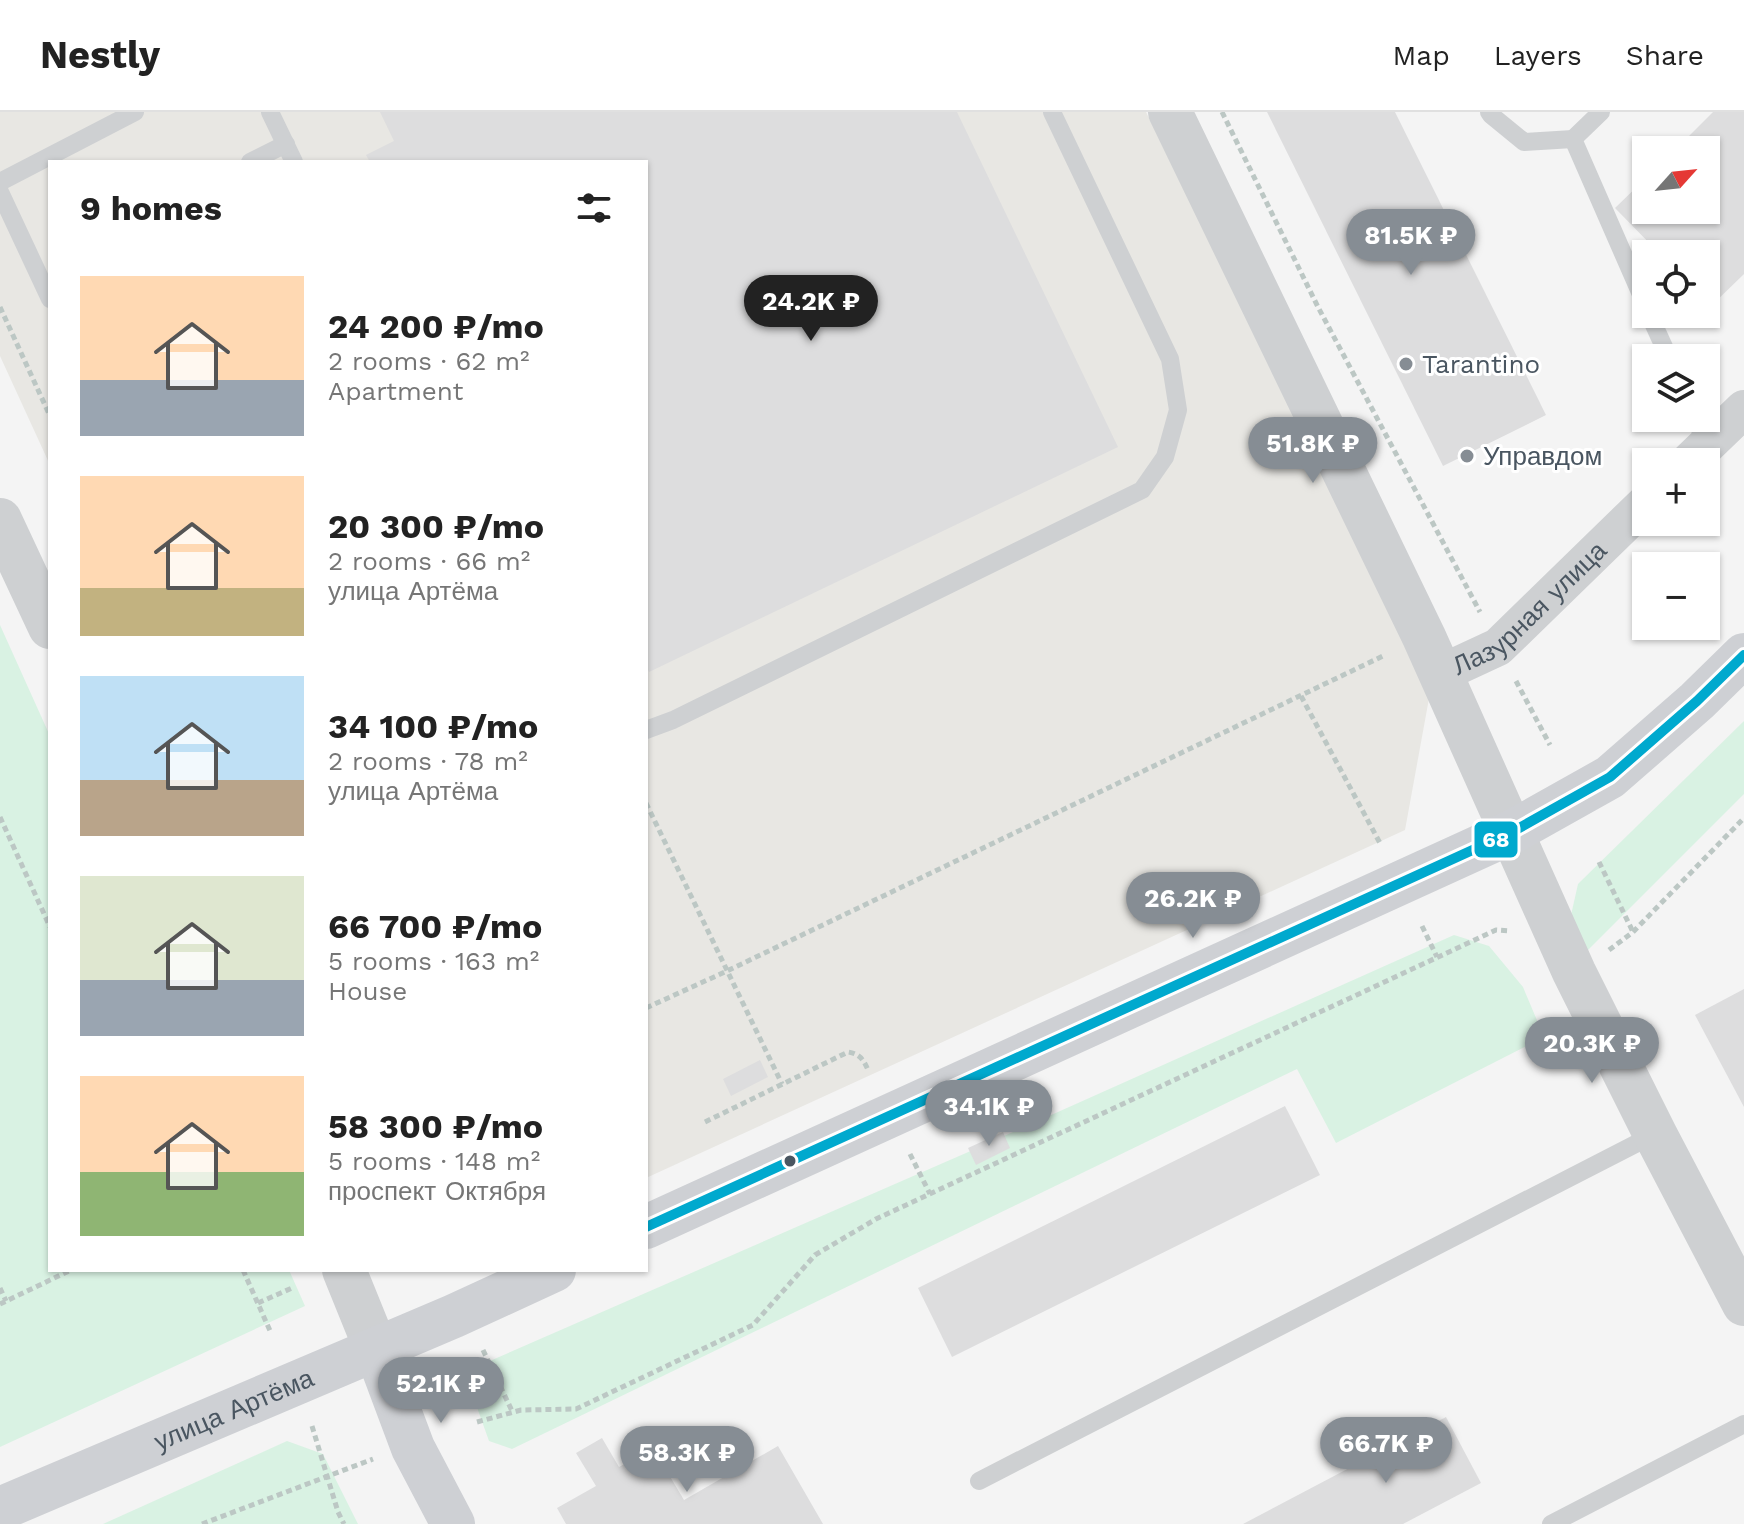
<!DOCTYPE html>
<html lang="en">
<head>
<meta charset="utf-8">
<style>
  :root { --surface:#fff; --page:#f2f2f2; --text:#222; --muted:#767676; --line:#e0e0e0; --accent:#868d94 }
  body { margin:0; font-family:"Work Sans",sans-serif; background:var(--page); color:var(--text); height:100vh; display:flex; flex-direction:column; font-size:30px; white-space:nowrap }
  * { box-sizing:border-box; margin:0 }
  p { font-size:26px; color:var(--muted) }
  .icon { flex:none; width:44px; height:44px; fill:none; stroke:currentColor; stroke-width:2; stroke-linecap:round; stroke-linejoin:round }
  .map { position:relative; flex:1; overflow:hidden }
  .side { position:absolute; left:48px; top:48px; width:600px; height:1112px; display:flex; flex-direction:column; background:var(--surface); border-radius:0px; box-shadow:0 2px 6px #0004 }
  .side>* { flex:none }
  .needle { width:52px; rotate:63deg }
  .fabs { position:absolute; left:1632px; top:24px; display:grid; gap:16px }
  .fabs a { display:grid; place-items:center; width:88px; height:88px; border-radius:0px; background:var(--surface); box-shadow:0 2px 6px #0004; font-size:40px }
  .price { position:absolute; translate:-50% -68px; padding:0 18px; border-radius:28px; background:var(--accent); color:#fff; font-size:26px; line-height:52px; filter:drop-shadow(0 2px 4px #0008) }
  .price::after { content:''; position:absolute; left:50%; top:48px; width:24px; height:18px; margin-left:-12px; background:inherit; clip-path:polygon(0 0,100% 0,50% 100%) }
  .price.active { background:#222; color:#fff }
  ul { padding:0; list-style:none }
  li { display:flex; align-items:center; gap:24px; height:200px; padding:0 32px }
  li span { display:grid; place-items:center; flex:none; width:224px; height:160px; border-radius:0px; color:#555 }
  li>.icon { margin-inline-start:auto }
  span .icon { width:96px; height:96px; fill:#fffc; stroke-width:1 }
  li b { font-size:34px }
  h2 { display:flex; justify-content:space-between; align-items:center; height:96px; padding:0 32px; font-size:34px }
  header { display:flex; align-items:center; gap:48px; box-sizing:border-box; height:112px; padding:0 40px; background:var(--surface); border-bottom:2px solid var(--line) }
  header strong { font-size:38px }
  nav { display:flex; gap:44px; margin-inline-start:auto; font-size:28px }
  .map>svg:first-child { display:block }
</style>
</head>
<body>
<header>
<strong>Nestly</strong>
<nav><a>Map</a><a>Layers</a><a>Share</a></nav>
</header>
<div class="map">
<svg width="1744" height="1412" viewBox="0 0 1744 1412">
  <rect width="100%" height="100%" fill="#f4f4f4"/>
  <path fill="#e8e7e3" d="M0 0H1146L1430 581 1405 718 646 1066V50H50V353L0 244Z"/>
  <g fill="#d9f2e3">
    <path d="M0 513 50 624V1158H289L305 1194 0 1335Z"/>
    <path d="M1744 609V682L1583 843 1569 812 1578 772Z"/>
    <path d="M1454 823 1489 834 1523 875 1544 925 1336 1031 1297 957 512 1337 489 1329 469 1273 483 1252 966 1041Z"/>
    <path d="M287 1329 323 1342 358 1412H103Z"/>
  </g>
  <g fill="#ddddde">
    <path d="M380 0H957L1118 335 649 560 646 553V50H370L366 43 394 29Z"/>
    <path d="M1267 0H1395L1546 303 1443 354Z"/>
    <path d="M1713 0H1744V162L1711 194 1706 188V142H1660L1615 96 1646 66V98H1706V38H1675Z"/>
    <path d="M1744 877V995L1695 903Z"/>
    <path d="M760 948 768 965 731 984 723 967Z"/>
    <path d="M1285 994 1320 1063 952 1245 918 1176Z"/>
    <path d="M1003 1020 1010 1036 976 1053 968 1036Z"/>
    <path d="M1446 1305 1481 1371 1403 1412H1243Z"/>
    <path d="M602 1326 619 1355 653 1336 684 1388 778 1334 823 1412H566L557 1396 596 1374 576 1341Z"/>
  </g>
  <g fill="none" stroke-linecap="round" stroke-linejoin="round">
    <g stroke="#bcc7c4" stroke-width="5" stroke-dasharray="6 4" stroke-linecap="butt">
      <path d="M1222 0 1318 195 1480 500"/>
      <path d="M0 195 50 304"/>
      <path d="M1516 569 1550 633"/>
      <path d="M1301 584 1381 733"/>
      <path d="M646 691 782 972"/>
      <path d="M0 705 50 815"/>
      <path d="M1599 750 1633 820"/>
      <path d="M1422 814 1437 845"/>
      <path d="M1609 838 1633 820 1744 706"/>
      <path d="M646 896 727 859 1385 543"/>
      <path d="M705 1010 848 940C861 942 864 949 869 960"/>
      <path d="M910 1042 930 1082"/>
      <path d="M243 1158 271 1221"/>
      <path d="M0 1176 6 1189"/>
      <path d="M258 1191 292 1176"/>
      <path d="M0 1192 71 1158"/>
      <path d="M483 1238 513 1301"/>
      <path d="M477 1310 521 1298 576 1297 753 1213 815 1143 876 1107 1496 818 1510 819"/>
      <path d="M312 1314 338 1400 344 1412"/>
      <path d="M202 1412 373 1347"/>
    </g>
    <g stroke="#ced0d2" stroke-width="18">
      <path d="M270 0 294 50"/>
      <path d="M1489 0 1491 3 1524 30 1573 27"/>
      <path d="M1601 0 1573 27 1646 194"/>
      <path d="M250 50 286 32"/>
      <path d="M0 70 135 0"/>
      <path d="M0 80 50 187"/>
      <path d="M1649 202 1669 246"/>
      <path d="M1695 306 1707 333"/>
      <path d="M646 618 673 608 1142 378 1165 345 1178 298 1170 247 1052 0"/>
      <path d="M979 1369 1655 1022"/>
      <path d="M1551 1412 1744 1312"/>
    </g>
    <g stroke="#ced0d2" stroke-width="38">
      <path d="M1689 350 1744 297"/>
      <path id="s1" d="M1442 561 1498 535 1646 391"/>
    </g>
    <g stroke="#ced0d2" stroke-width="44">
      <path d="M1170 0 1424 525 1574 860 1655 1022 1744 1192"/>
      <path d="M0 408 50 515"/>
      <path d="M344 1158 376 1237"/>
    </g>
    <g stroke="#ced0d4" stroke-width="44">
      <path d="M646 1115 1512 720 1610 665 1697 589 1744 543"/>
      <path d="M376 1237 413 1336 453 1412"/>
      <path id="s2" d="M0 1397 454 1204 554 1158"/>
    </g>
    <g stroke="#fff" stroke-width="16">
      <path id="bus-1" d="M646 1115 1512 720 1610 665 1697 589 1744 543"/>
    </g>
    <use href="#bus-1" stroke="#00a9ce" stroke-width="10"/>
  </g>
  <g fill="#868d94" stroke="#fff" stroke-width="3">
    <circle cx="1406" cy="252" r="8"/>
    <circle cx="1467" cy="344" r="8"/>
  </g>
  <circle fill="#4a5661" stroke="#fff" stroke-width="3" cx="790" cy="1049" r="7"/>
  <g text-anchor="middle" stroke-width="6" stroke-linejoin="round" paint-order="stroke">
    <g font-size="26" fill="#4a5661" stroke="#fff" text-anchor="start">
      <text x="1422" y="261">Tarantino</text>
      <text x="1483" y="353">Управдом</text>
    </g>
    <g font-size="26" fill="#4a5661" stroke="#fff">
      <text dy="9" stroke="none"><textPath href="#s1" startOffset="110">Лазурная улица</textPath></text>
      <text dy="9" stroke="none"><textPath href="#s2" startOffset="254">улица Артёма</textPath></text>
    </g>
  </g>
  <rect stroke="#fff" stroke-width="3" x="1473" y="708" width="46" height="39" rx="8" fill="#00a9ce"/>
  <g font-size="22" text-anchor="middle" font-weight="bold" fill="#fff">
    <text x="1496" y="735">68</text>
  </g>
</svg>
<div class="fabs">
<a><svg class="needle" viewBox="-14 -14 28 28"><path d="M0-13l5 13h-10z" fill="#e53935"/><path d="M0 13l5-13h-10z" fill="#767676"/></svg></a>
<a><svg class="icon" aria-label="locate" viewBox="0 0 24 24"><circle cx="12" cy="12" r="6"/><path d="M12 2v4M12 18v4M2 12h4M18 12h4"/></svg></a>
<a><svg class="icon" aria-label="layers" viewBox="0 0 24 24"><path d="M12 4l9 5-9 5-9-5zM3 14l9 5 9-5"/></svg></a>
<a>+</a>
<a>−</a>
</div>
<b class="price" style="left:1411px;top:165px">81.5K ₽</b>
<b class="price active" style="left:811px;top:231px">24.2K ₽</b>
<b class="price" style="left:1313px;top:373px">51.8K ₽</b>
<b class="price" style="left:1193px;top:828px">26.2K ₽</b>
<b class="price" style="left:1592px;top:973px">20.3K ₽</b>
<b class="price" style="left:989px;top:1036px">34.1K ₽</b>
<b class="price" style="left:441px;top:1313px">52.1K ₽</b>
<b class="price" style="left:1386px;top:1373px">66.7K ₽</b>
<b class="price" style="left:687px;top:1382px">58.3K ₽</b>
<section class="side">
<h2>9 homes<svg class="icon" aria-label="filters" viewBox="0 0 24 24"><path d="M4 7h16M4 17h16"/><circle cx="9" cy="7" r="2"/><circle cx="15" cy="17" r="2"/></svg></h2>
<ul>
<li><span style="background:linear-gradient(#ffd9b3 65%,#9aa5b1 0)"><svg class="icon" aria-label="home" viewBox="0 0 24 24"><path d="M3 11l9-7 9 7M6 9v11h12V9"/></svg></span><div><b>24 200 ₽/mo</b><p>2 rooms · 62 m²</p><p>Apartment</p></div></li>
<li><span style="background:linear-gradient(#ffd9b3 70%,#c2b280 0)"><svg class="icon" aria-label="home" viewBox="0 0 24 24"><path d="M3 11l9-7 9 7M6 9v11h12V9"/></svg></span><div><b>20 300 ₽/mo</b><p>2 rooms · 66 m²</p><p>улица Артёма</p></div></li>
<li><span style="background:linear-gradient(#bfe0f5 65%,#b9a48a 0)"><svg class="icon" aria-label="home" viewBox="0 0 24 24"><path d="M3 11l9-7 9 7M6 9v11h12V9"/></svg></span><div><b>34 100 ₽/mo</b><p>2 rooms · 78 m²</p><p>улица Артёма</p></div></li>
<li><span style="background:linear-gradient(#dfe7d0 65%,#9aa5b1 0)"><svg class="icon" aria-label="home" viewBox="0 0 24 24"><path d="M3 11l9-7 9 7M6 9v11h12V9"/></svg></span><div><b>66 700 ₽/mo</b><p>5 rooms · 163 m²</p><p>House</p></div></li>
<li><span style="background:linear-gradient(#ffd9b3 60%,#8fb573 0)"><svg class="icon" aria-label="home" viewBox="0 0 24 24"><path d="M3 11l9-7 9 7M6 9v11h12V9"/></svg></span><div><b>58 300 ₽/mo</b><p>5 rooms · 148 m²</p><p>проспект Октября</p></div></li>
</ul>
</section>
</div>
</body>
</html>
